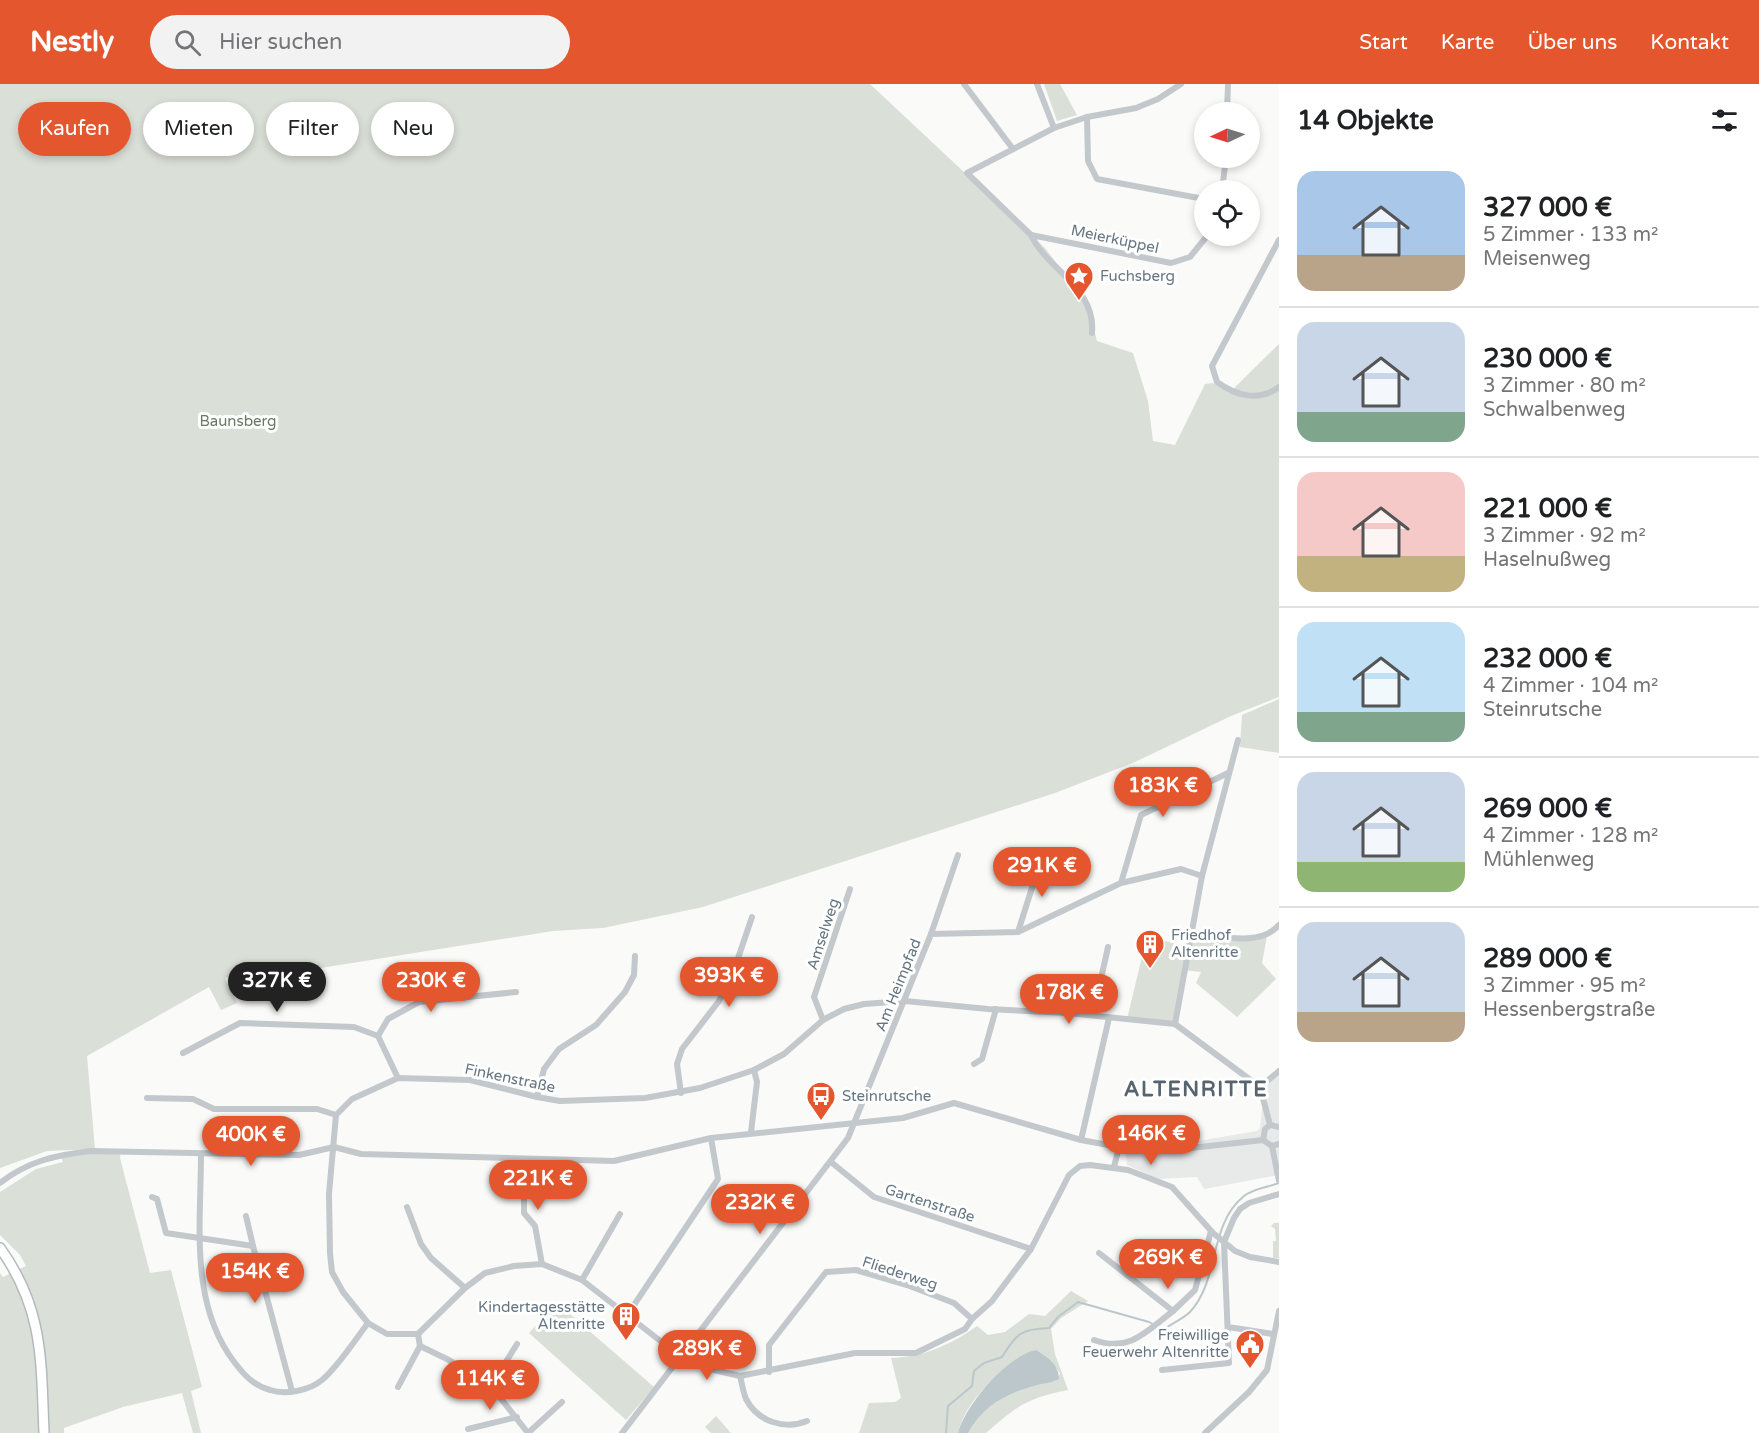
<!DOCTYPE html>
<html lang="de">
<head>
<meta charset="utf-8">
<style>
  :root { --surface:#fff; --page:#f2f2f2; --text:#202124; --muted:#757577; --line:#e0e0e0; --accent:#e4572e }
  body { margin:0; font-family:"Varela Round",sans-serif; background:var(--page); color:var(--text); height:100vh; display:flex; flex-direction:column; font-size:22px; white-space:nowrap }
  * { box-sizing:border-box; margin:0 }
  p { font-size:20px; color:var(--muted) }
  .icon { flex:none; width:33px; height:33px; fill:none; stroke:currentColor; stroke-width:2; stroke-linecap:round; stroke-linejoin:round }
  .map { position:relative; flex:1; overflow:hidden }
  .drawer { display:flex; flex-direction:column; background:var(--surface); width:480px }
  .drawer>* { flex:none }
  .top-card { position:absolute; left:18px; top:18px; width:570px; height:54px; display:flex; gap:12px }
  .needle { width:39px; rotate:266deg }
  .buttons { position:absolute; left:1194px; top:18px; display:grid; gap:12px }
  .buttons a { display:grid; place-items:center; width:66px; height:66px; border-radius:50%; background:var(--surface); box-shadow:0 3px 9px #0003; font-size:30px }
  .price { position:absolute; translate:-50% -51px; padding:0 14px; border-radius:21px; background:var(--accent); color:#fff; font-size:20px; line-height:39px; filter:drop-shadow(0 2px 3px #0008) }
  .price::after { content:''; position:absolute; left:50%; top:36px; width:18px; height:14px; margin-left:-9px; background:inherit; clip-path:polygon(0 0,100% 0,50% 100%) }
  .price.selected { background:#222; color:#fff }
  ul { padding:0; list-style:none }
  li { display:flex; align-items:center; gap:18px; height:150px; padding:0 18px }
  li+li { border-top:2px solid var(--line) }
  li span { display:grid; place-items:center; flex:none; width:168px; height:120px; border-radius:18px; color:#555 }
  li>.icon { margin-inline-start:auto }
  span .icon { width:72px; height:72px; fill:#fffc; stroke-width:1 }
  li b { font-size:26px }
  h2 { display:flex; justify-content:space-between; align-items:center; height:72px; padding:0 18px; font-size:26px }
  .pill { padding:0 21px; border-radius:27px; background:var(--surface); box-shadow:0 3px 9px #0003; font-size:21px; line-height:54px }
  .pill.selected { background:var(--accent); color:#fff }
  header { display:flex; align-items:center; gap:36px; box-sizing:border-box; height:84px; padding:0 30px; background:var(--accent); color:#fff }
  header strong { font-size:28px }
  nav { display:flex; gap:33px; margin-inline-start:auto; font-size:21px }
  .search { width:420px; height:54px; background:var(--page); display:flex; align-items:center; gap:15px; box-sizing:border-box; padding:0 21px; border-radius:33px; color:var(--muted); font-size:22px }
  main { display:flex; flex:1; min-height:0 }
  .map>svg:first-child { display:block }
</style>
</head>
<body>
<header>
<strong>Nestly</strong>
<div class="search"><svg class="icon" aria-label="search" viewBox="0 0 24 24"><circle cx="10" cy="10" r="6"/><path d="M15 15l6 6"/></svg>Hier suchen</div>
<nav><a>Start</a><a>Karte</a><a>Über uns</a><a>Kontakt</a></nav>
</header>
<main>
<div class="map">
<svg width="1279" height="1349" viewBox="0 0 1279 1349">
  <rect width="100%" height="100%" fill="#fafaf8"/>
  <path fill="#e8e9e9" d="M1279 987V1091L1204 1105 1197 1093 1158 1095 1127 1081 1125 1061H1174L1257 1047 1260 1044 1264 1002Z"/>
  <g fill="#dadfd7">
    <path d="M0 0H870L1045 164 1080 210 1090 229 1097 257 1133 269 1148 317 1153 357 1175 361 1205 300 1213 299 1229 309 1279 260V613L1231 632 1135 678 1055 709 703 823 603 844 553 847 283 890 227 893 225 895 237 919 221 926 209 903 87 972 95 1065 47 1067 0 1084Z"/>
    <path d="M1044 0H1060L1077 31 1057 37Z"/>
    <path d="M1279 615V669L1240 663 1242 631Z"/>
    <path d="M1190 849 1250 854 1267 852 1262 879 1276 895 1237 933 1196 899 1201 888 1184 886 1175 940 1127 935 1147 852 1187 863Z"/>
    <path d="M121 1065 120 1074 150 1189 171 1186 202 1303 191 1307 201 1349H193L182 1309 123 1323 64 1344V1349H0V1189L3 1193 26 1182 20 1171 0 1151V1108L36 1085 63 1078 60 1070Z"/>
    <path d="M1274 1139H1279V1174H1273V1157H1276L1275 1145 1271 1142Z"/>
    <path d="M1071 1207 1088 1217 1061 1234 1051 1245 1055 1270 1068 1306C1027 1314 1017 1322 986 1349H968C987 1316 1019 1301 1056 1297L1060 1290C1054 1278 1046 1273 1035 1266 1004 1284 967 1312 958 1349H859L869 1319 895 1318 901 1314 891 1274C924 1273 950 1261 977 1242L988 1251 1005 1248 1029 1230 1045 1232Z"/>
    <path d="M557 1219 654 1303 626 1336 529 1249Z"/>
    <path d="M716 1332 731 1349H711L705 1343Z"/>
  </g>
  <path fill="#bbc7cb" d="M1036 1266C1047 1273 1059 1280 1059 1295 1053 1299 1044 1299 1037 1301 1007 1309 984 1321 968 1349H958C965 1321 1007 1272 1036 1266Z"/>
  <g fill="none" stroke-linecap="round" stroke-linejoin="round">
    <path stroke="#bbc7cb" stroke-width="2" d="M946 1349 948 1322 972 1302 974 1287 984 1279 1002 1273C1017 1249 1021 1245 1049 1244L1058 1233 1078 1218 1149 1238 1162 1246C1171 1240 1183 1235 1190 1228 1220 1196 1208 1141 1244 1112 1252 1105 1268 1103 1279 1099"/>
    <g stroke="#b3babf" stroke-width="12">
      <path id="secondary" d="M0 1164C44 1225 41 1277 44 1349"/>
    </g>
    <g stroke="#c3c8cc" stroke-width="6">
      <path d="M964 0 1013 65"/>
      <path d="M1037 0 1054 44"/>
      <path d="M1227 28 1228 0"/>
      <path d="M1087 33 1088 77 1097 95 1204 115"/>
      <path d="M1222 106 1226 74"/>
      <path d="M1031 151 1171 179 1190 173 1207 152"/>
      <path d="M1279 156 1212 282 1217 298C1236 312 1259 318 1279 303"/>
      <path d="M1092 249C1096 203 1048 187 1031 151L967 89 1054 44 1087 33 1136 24 1158 15 1181 0"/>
      <path d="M1121 799 1141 731 1228 689"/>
      <path d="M1018 848 1042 772"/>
      <path d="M1190 849C1218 851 1259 864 1279 841"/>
      <path d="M931 850 1018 848 1121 799 1181 785 1202 792"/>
      <path d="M1093 931 1108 863"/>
      <path d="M823 936 814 913 850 805"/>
      <path d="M1175 940 1202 792 1238 656"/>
      <path d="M183 969 240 939 354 943 378 952"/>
      <path d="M974 980 982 975 996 925"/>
      <path d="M398 994 378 952 388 935 419 918 516 908"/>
      <path d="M1260 1003 1175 940 1068 929 988 925 905 917 864 920 844 925 823 936 784 970 754 986 700 1004 645 1014 560 1017 537 1013 470 996 398 994 352 1015 336 1031 329 1110 330 1169 332 1188 343 1208 368 1239 387 1250H418L465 1204 485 1189 514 1182 542 1180 582 1196 681 1273 714 1286 740 1292 855 1269H916L965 1245 972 1235 992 1217 1031 1165 1069 1091 1080 1082 1090 1081 1128 1086 1172 1103 1213 1149 1235 1167 1250 1173 1279 1178"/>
      <path d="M1260 1003 1270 1041"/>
      <path d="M1260 1003 1279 987"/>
      <path d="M681 1009 677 980 682 965 719 917 732 892 752 833"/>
      <path d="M537 1013 544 985 559 965 596 941 625 908 634 891 635 872"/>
      <path d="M147 1014 193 1015 214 1025H317L336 1031"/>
      <path d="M751 1048 757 998 754 986"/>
      <path d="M1081 1056 1109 934"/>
      <path d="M1263 1056 1265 1045 1270 1041 1279 1043"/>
      <path d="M1272 1062 1279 1097"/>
      <path d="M201 1070C201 1140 189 1220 235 1279 245 1292 253 1301 270 1306 285 1311 309 1307 322 1296 338 1283 355 1256 368 1239"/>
      <path d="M518 1076 524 1104V1129L535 1142 542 1180"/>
      <path d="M831 1078 874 1113 1031 1165"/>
      <path d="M1114 1083 1119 1063"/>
      <path d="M0 1099C28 1077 56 1071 91 1067L299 1071 334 1063 361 1070 614 1077 711 1054 903 1034 954 1019 1081 1056 1119 1063 1182 1065 1263 1056 1272 1062 1279 1060"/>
      <path d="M152 1113 157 1115 166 1149 253 1162 292 1307"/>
      <path d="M407 1123 421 1160 431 1174 465 1204"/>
      <path d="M246 1132 253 1162"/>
      <path d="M1099 1169 1173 1227 1195 1206 1211 1147"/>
      <path d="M582 1196 620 1130"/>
      <path d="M628 1230 718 1095 711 1054"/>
      <path d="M1228 1243 1273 1250"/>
      <path d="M418 1250 420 1262 449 1276 491 1302 528 1349"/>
      <path d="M1094 1256C1129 1269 1147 1247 1173 1227"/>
      <path d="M1162 1286 1229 1279 1224 1158 1234 1134 1240 1125 1249 1119 1279 1110"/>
      <path d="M769 1288V1261L826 1188 856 1186 907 1201 954 1219 972 1235"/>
      <path d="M740 1292C742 1299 743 1308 746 1315 758 1338 785 1346 807 1337"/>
      <path d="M491 1302 517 1260"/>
      <path d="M398 1303 420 1262"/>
      <path d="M468 1345 517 1333"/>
      <path d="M528 1349 562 1318"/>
      <path d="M622 1349 848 1054 931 850 958 771"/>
      <path d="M1205 1349 1249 1308 1267 1286 1279 1227"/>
    </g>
    <use href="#secondary" stroke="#fff" stroke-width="9"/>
  </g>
  <defs>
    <g id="sight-pin" transform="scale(1.5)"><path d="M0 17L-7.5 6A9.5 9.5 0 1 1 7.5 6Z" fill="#e4572e" stroke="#fff"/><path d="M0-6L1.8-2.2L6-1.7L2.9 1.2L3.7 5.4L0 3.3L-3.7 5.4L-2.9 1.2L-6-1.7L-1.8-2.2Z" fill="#fff"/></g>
    <g id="building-pin" transform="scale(1.5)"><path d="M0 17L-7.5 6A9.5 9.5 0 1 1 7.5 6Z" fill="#e4572e" stroke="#fff"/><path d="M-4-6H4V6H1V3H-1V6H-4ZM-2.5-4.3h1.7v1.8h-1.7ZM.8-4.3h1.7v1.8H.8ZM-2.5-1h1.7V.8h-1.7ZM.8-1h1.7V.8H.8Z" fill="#fff"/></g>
    <g id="bus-pin" transform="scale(1.5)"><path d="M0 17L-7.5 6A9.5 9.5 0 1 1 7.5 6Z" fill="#e4572e" stroke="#fff"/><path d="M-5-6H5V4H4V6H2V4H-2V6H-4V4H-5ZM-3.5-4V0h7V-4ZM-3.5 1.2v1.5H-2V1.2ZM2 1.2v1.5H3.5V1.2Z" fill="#fff"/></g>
    <g id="civic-pin" transform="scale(1.5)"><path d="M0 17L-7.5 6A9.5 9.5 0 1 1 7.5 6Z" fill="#e4572e" stroke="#fff"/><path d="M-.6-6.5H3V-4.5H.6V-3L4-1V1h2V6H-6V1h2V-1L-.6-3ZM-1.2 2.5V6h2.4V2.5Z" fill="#fff"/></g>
  </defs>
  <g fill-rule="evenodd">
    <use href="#sight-pin" x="1079" y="192"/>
    <use href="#building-pin" x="1150" y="860"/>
    <use href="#bus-pin" x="821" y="1012"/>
    <use href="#building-pin" x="626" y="1232"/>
    <use href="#civic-pin" x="1250" y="1260"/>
  </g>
  <g text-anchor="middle" stroke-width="6" stroke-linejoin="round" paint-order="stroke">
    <g font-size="15" fill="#657683" stroke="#fff">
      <text transform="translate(1115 155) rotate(12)" y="5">Meierküppel</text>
      <text transform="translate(823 850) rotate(-72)" y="5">Amselweg</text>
      <text transform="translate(898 901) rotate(-68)" y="5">Am Heimpfad</text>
      <text transform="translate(510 994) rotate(12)" y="5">Finkenstraße</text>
      <text transform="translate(930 1119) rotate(18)" y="5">Gartenstraße</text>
      <text transform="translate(900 1189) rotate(18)" y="5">Fliederweg</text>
    </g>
    <g font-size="15" fill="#657683" stroke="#fff" text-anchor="start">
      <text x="1100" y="197">Fuchsberg</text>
      <text x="1171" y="856">Friedhof<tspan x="1171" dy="17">Altenritte</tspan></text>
      <text x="842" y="1017">Steinrutsche</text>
      <text x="605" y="1228" text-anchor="end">Kindertagesstätte<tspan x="605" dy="17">Altenritte</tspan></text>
      <text x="1229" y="1256" text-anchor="end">Freiwillige<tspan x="1229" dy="17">Feuerwehr Altenritte</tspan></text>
    </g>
    <g font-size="15" fill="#687a64" stroke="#fff">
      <text x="238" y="342">Baunsberg</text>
    </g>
    <g font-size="21" font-weight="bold" letter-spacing="1.5" fill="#57646e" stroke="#fff">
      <text x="1196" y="1012">ALTENRITTE</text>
    </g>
  </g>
</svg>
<div class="buttons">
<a><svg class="needle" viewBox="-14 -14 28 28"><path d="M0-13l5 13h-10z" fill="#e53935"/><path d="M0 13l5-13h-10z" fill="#757577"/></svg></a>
<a><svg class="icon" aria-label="locate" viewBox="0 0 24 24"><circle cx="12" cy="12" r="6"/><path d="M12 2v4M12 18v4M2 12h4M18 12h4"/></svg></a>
</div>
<b class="price" style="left:1163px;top:734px">183K €</b>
<b class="price" style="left:1042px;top:814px">291K €</b>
<b class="price" style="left:729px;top:924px">393K €</b>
<b class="price selected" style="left:277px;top:929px">327K €</b>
<b class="price" style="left:431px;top:929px">230K €</b>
<b class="price" style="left:1069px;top:941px">178K €</b>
<b class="price" style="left:1151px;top:1082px">146K €</b>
<b class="price" style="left:251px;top:1083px">400K €</b>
<b class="price" style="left:538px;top:1127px">221K €</b>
<b class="price" style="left:760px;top:1151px">232K €</b>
<b class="price" style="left:1168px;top:1206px">269K €</b>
<b class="price" style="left:255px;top:1220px">154K €</b>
<b class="price" style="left:707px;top:1297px">289K €</b>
<b class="price" style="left:490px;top:1327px">114K €</b>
<div class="top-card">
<a class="pill selected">Kaufen</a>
<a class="pill">Mieten</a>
<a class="pill">Filter</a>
<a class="pill">Neu</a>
</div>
</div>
<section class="drawer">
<h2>14 Objekte<svg class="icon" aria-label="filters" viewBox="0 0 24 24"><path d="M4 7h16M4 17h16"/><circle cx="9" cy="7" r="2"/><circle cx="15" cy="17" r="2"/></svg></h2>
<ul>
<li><span style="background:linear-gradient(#a9c7e8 70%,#b9a48a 0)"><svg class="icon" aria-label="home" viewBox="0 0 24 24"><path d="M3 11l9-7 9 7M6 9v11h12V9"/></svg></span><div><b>327 000 €</b><p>5 Zimmer · 133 m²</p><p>Meisenweg</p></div></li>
<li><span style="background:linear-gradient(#c9d6e8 75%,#7fa58c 0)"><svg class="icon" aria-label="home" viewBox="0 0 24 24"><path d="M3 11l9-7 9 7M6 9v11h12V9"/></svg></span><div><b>230 000 €</b><p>3 Zimmer · 80 m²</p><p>Schwalbenweg</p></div></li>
<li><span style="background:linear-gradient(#f6c9c9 70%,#c2b280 0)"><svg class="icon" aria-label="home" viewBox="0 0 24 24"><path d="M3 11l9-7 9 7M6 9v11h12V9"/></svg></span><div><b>221 000 €</b><p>3 Zimmer · 92 m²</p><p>Haselnußweg</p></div></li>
<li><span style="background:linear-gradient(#bfe0f5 75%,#7fa58c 0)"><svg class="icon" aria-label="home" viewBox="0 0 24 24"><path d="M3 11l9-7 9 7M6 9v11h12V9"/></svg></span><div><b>232 000 €</b><p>4 Zimmer · 104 m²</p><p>Steinrutsche</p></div></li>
<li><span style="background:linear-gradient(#c9d6e8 75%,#8fb573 0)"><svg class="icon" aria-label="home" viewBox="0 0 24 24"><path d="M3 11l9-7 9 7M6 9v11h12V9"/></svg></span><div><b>269 000 €</b><p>4 Zimmer · 128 m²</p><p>Mühlenweg</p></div></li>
<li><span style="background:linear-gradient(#c9d6e8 75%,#b9a48a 0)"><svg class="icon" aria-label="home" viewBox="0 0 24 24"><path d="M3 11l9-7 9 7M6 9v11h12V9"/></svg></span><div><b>289 000 €</b><p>3 Zimmer · 95 m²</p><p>Hessenbergstraße</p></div></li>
</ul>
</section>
</main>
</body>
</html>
